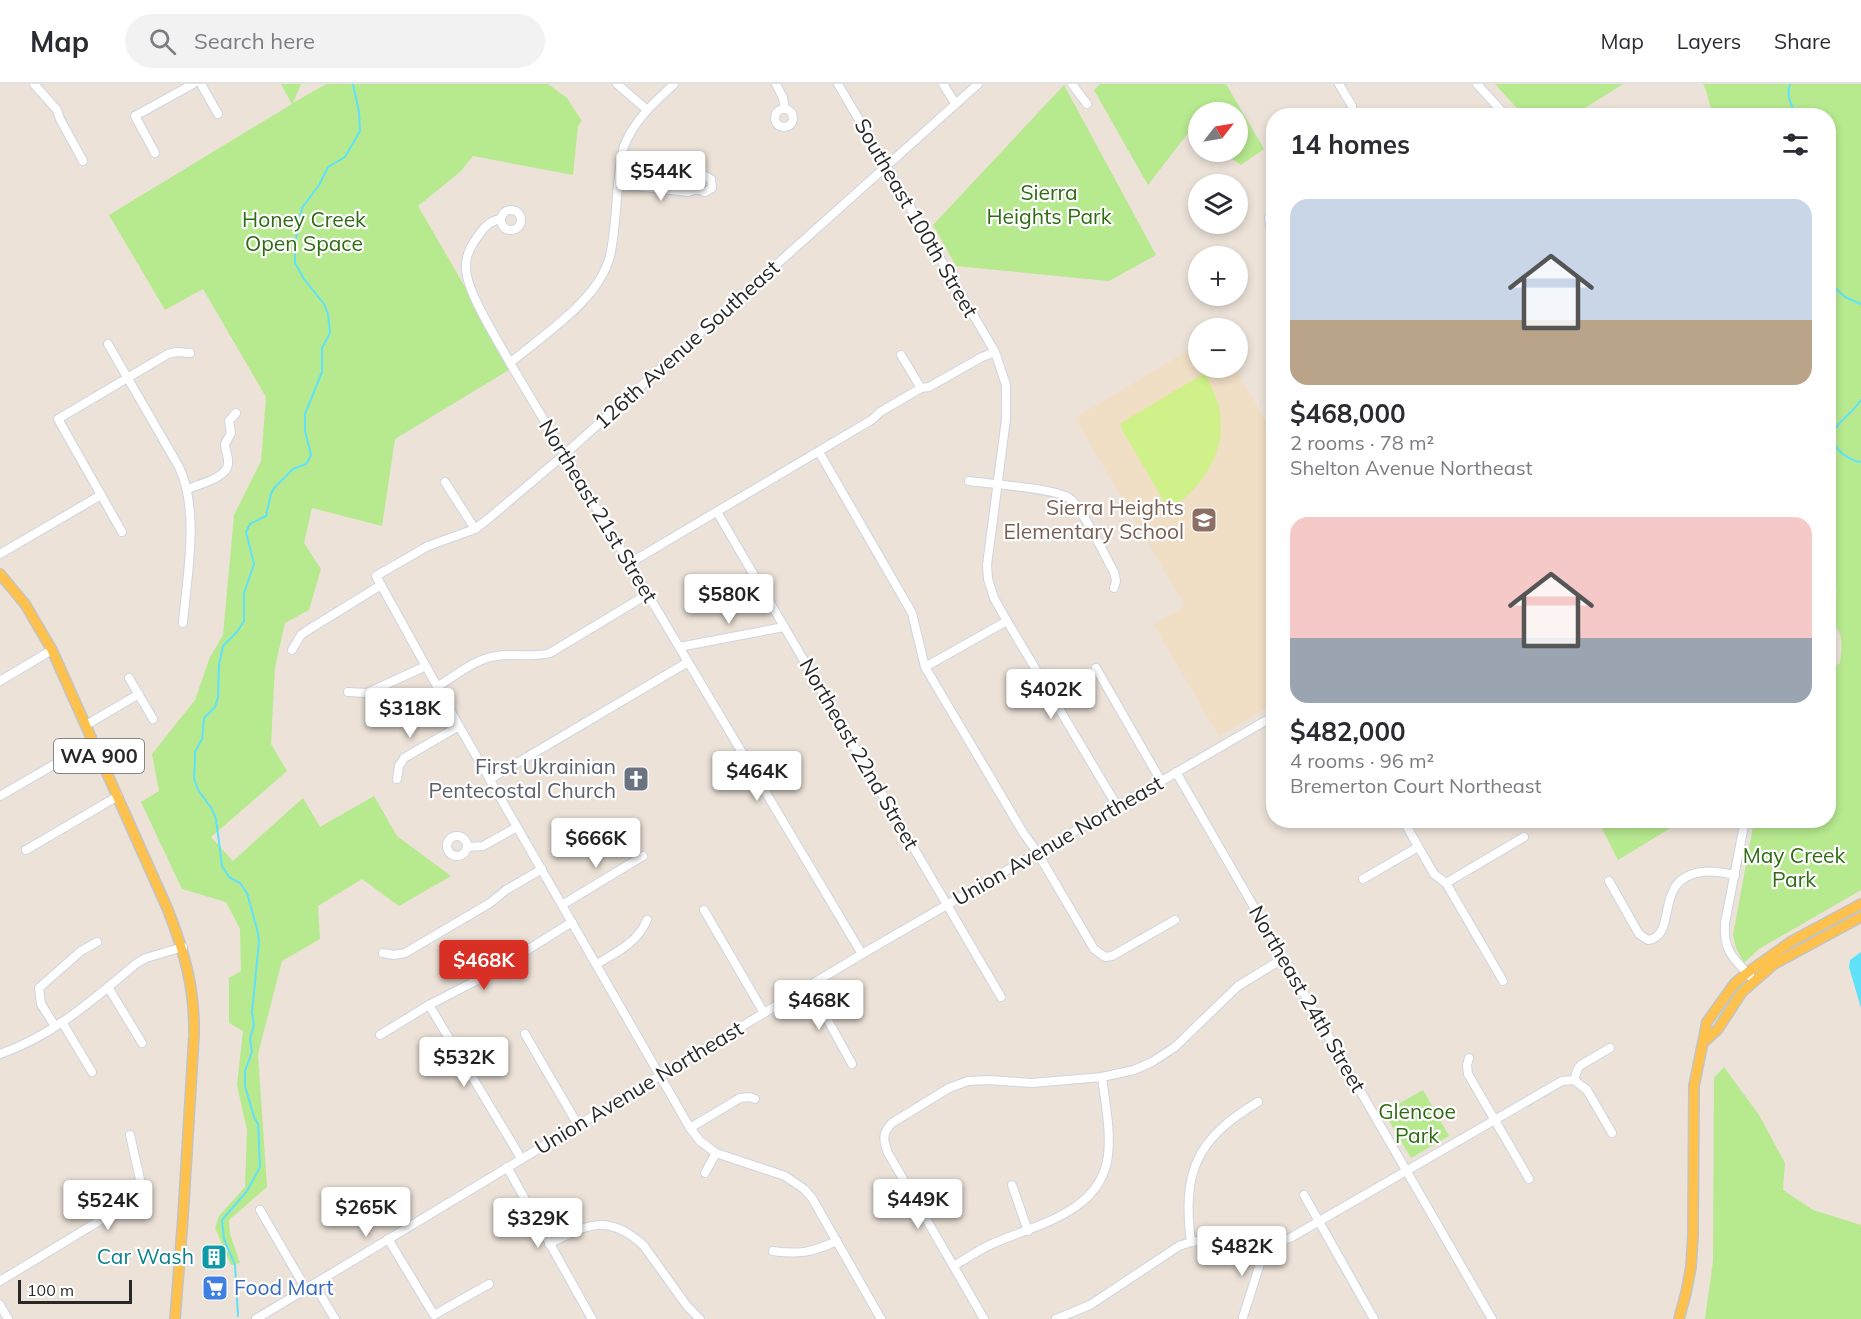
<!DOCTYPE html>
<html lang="en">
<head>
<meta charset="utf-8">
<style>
  :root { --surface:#fff; --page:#f2f2f3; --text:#2b2b33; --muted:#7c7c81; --line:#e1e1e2; --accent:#d93025 }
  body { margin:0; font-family:Mulish,sans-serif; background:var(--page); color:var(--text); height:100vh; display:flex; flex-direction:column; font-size:22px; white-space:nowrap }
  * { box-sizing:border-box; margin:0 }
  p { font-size:20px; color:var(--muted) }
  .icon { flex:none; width:33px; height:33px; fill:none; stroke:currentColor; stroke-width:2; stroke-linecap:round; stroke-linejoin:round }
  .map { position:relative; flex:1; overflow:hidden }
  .sheet { position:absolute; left:1266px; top:24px; width:570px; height:720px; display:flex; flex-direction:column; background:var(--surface); border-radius:24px; box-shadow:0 3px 9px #0003 }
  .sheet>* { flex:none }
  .needle { width:39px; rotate:59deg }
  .fabs { position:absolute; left:1188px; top:18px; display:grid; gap:12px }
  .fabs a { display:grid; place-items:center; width:60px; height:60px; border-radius:50%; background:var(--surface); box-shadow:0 3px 9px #0003; font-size:30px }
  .scale { position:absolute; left:18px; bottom:15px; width:114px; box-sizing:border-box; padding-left:6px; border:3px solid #282828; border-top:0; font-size:16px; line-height:21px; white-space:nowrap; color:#282828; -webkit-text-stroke:4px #fff; paint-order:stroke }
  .price { position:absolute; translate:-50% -51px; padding:0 14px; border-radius:6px; background:#fff; color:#222; font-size:20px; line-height:39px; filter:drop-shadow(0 2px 3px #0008) }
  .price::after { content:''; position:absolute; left:50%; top:36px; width:18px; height:14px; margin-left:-9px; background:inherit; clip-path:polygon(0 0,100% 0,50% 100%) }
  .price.active { background:var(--accent); color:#fff }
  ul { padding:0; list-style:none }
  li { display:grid; align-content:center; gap:12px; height:318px; padding:0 24px }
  li span { display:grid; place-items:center; height:186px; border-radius:18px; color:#555 }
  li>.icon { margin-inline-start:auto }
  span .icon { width:108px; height:108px; fill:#fffc; stroke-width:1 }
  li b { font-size:26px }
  h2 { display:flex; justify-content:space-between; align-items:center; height:72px; padding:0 24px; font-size:26px }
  header { display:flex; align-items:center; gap:36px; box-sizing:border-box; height:84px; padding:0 30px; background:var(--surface); border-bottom:2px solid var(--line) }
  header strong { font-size:28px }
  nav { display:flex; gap:33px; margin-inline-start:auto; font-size:21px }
  .search { width:420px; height:54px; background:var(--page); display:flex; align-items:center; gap:15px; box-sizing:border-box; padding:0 21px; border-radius:33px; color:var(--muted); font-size:22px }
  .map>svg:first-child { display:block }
</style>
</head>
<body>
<header>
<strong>Map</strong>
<div class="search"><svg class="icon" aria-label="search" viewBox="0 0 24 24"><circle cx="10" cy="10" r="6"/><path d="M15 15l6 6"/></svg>Search here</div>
<nav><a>Map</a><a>Layers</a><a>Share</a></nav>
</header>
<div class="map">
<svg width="1861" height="1235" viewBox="0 0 1861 1235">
  <rect width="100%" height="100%" fill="#ece2d8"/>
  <path fill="#f0dec5" d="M1198 261V284H1235L1273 350V620L1219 652 1154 541 1185 522 1075 334Z"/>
  <g fill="#b7e98f">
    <path d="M281 0H301L293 19 326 0H548L567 14 582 37 578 42 573 91 473 72 460 88 418 122 512 284 395 355 382 442 312 424 304 459 321 485 309 526 285 539 275 583 271 660 287 687 211 753 233 777 303 714 320 743 374 712 397 752 451 792 399 822 362 795 318 822 320 855 282 877 258 970 267 1103 229 1136 230 1150 240 1179 231 1181 215 1144 219 1132 245 1103 247 1046 237 1001 243 947 229 939V894L241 887 240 845 226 818 182 805 141 718 159 707 152 670 195 616 210 573 223 551 234 431 261 377 266 313 203 205 165 226 109 131 292 20Z"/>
    <path d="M1100 0H1226L1264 65 1241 81 1222 68H1238V28H1198V50L1191 45 1148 101 1094 6Z"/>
    <path d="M1495 0H1623L1574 31H1523Z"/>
    <path d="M1703 0H1861V806L1759 865 1744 879 1736 864 1733 851 1754 737 1828 736 1829 587 1840 579C1842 562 1845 547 1829 537L1835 533 1833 526 1837 505 1828 490V32L1715 31C1708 22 1709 10 1703 0Z"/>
    <path d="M1064 1 1156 171 1109 197 956 182 933 141Z"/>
    <path d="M1598 737H1682L1618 776Z"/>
    <path d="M1724 983 1759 1031 1785 1079 1783 1106 1813 1126 1861 1141V1235H1705L1713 1177 1714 994Z"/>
    <path d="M1423 1006 1449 1052 1411 1074 1384 1028Z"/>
  </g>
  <path fill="#d0f189" d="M1205 289C1209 299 1215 309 1218 319 1230 363 1205 402 1169 426L1121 344V339Z"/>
  <path fill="#60e1fa" d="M1861 868V924L1849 883 1850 876Z"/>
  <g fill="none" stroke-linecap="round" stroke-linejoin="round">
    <g stroke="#60e1fa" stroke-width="2">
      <path d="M1790 0C1786 12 1791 21 1797 32"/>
      <path d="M1828 84V98"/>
      <path d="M1828 198 1845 213 1861 220"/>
      <path d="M1861 316C1853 328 1846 331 1838 341 1823 358 1845 376 1861 378"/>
      <path d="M238 1232 235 1181 224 1155 222 1136 247 1107 260 1083 258 1040 254 1033 245 1002V987L252 968 250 955 254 941 252 929 259 857 257 845 247 809 240 799 229 793 222 782 216 735 212 725 198 706 194 694 195 676V668L202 655 204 634 215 623 218 613 219 581 223 562 237 548 244 537V509L254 480 246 448 250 440 266 432 271 410 274 404 293 385 306 380 311 371 305 347V330L322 288V264L330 249 328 230 324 220 304 195 295 179V159L302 124 319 101 328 83 345 73 360 47 359 28 353 0"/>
    </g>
    <g stroke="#cdd4e3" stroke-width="10">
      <g id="minor">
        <path d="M34 0 57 26 60 35 83 77"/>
        <path d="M201 0 218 30"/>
        <path d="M617 0 646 25"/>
        <path d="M776 0 783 14 785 25"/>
        <path d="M838 0 995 268 1006 301V335L987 481 988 495 994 514 1007 537 1117 722"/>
        <path d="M943 0 955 19"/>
        <path d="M1072 0 1087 20"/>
        <path d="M1339 0 1352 22"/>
        <path d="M1477 0 1506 32"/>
        <circle cx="784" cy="34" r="9"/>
        <path d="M155 69 135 32 193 0"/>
        <path d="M619 100 688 108 697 105 705 108 712 104 711 95 703 91 698 94 695 99 697 105"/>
        <circle cx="511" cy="136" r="10"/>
        <path d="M1274 126 1269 134 1270 141 1274 144"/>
        <path d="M501 135C488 137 483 145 476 155 471 162 466 171 466 181 464 205 498 256 510 279L862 870"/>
        <path d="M108 260 179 383C200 428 187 490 183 539"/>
        <path d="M901 271 921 304"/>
        <path d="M510 279C543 251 599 216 610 172 618 136 615 98 624 62 635 35 654 19 674 0"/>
        <path d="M819 368 912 529 925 583 1024 750 1037 768 1094 865 1105 873 1112 872 1175 836"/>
        <path d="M969 397C990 400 1053 404 1069 414 1082 423 1105 472 1114 488L1116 497 1114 504"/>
        <path d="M445 398 475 445"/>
        <path d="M188 405C199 400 227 394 228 380 229 373 225 367 225 360L231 349 229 337 236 329"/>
        <path d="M717 428 1001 913"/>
        <path d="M122 448 58 335 168 270 176 268 190 269"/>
        <path d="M0 470 101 411"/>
        <path d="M630 479 873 335 880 328 921 304 929 303 982 273 995 268"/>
        <path d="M1828 488 1830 496 1828 506"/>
        <path d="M679 563 784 543"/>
        <path d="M292 566 301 551 308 546 381 501"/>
        <path d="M925 583 1007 537"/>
        <path d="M1096 584 1161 697"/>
        <path d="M129 594 153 635"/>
        <path d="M0 597 52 566"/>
        <path d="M437 603C455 592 476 574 497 572 515 569 532 574 550 569L648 510"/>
        <path d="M348 608 367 609 426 582"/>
        <path d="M86 641 139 610"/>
        <path d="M1176 688 1492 1235"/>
        <path d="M397 695 399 682 404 674 459 642"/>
        <path d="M490 695 688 578"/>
        <path d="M0 712 93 658"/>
        <path d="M1403 736 1434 790 1446 799 1503 897"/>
        <path d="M1745 736 1725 839C1723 867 1733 874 1751 893"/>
        <circle cx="457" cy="762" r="10"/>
        <path d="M467 763 483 762 517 743"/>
        <path d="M26 766 118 712"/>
        <path d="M1363 795 1418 763"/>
        <path d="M1609 797 1639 850 1648 856C1679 852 1652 794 1702 788 1713 786 1724 789 1735 791"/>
        <path d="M1446 799 1524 753"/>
        <path d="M562 821 643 772"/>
        <path d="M704 826 764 929"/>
        <path d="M383 869 394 871 405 869 490 819 506 806 542 785"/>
        <path d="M597 880C617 868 637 859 647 836"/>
        <path d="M809 902 852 980"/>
        <path d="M108 903 142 959"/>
        <path d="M429 921 521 1074"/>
        <path d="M62 938 92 988"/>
        <path d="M55 942 41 920 39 904 81 867 97 858"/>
        <path d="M525 950 578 1041"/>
        <path d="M380 951 429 921 489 890 572 838"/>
        <path d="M0 970C53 952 95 914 137 879L146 874 183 863"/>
        <path d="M1469 974 1467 981 1468 990 1529 1095"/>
        <path d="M1574 996 1587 1006 1612 1049"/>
        <path d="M690 1044 740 1014 749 1013 755 1015"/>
        <path d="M507 1083 592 1235"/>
        <path d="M705 1089 716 1069"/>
        <path d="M1012 1101 1028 1147"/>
        <path d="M1304 1111 1374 1235"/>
        <path d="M260 1126 306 1205"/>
        <path d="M388 1155 434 1231 489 1200"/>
        <path d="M1191 1158C1182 1088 1196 1055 1258 1018"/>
        <path d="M549 1160C587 1140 609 1129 644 1162L687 1222 700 1235"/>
        <path d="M773 1167C800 1171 812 1168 837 1157"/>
        <path d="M954 1182C967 1174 980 1165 994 1159 1036 1141 1102 1128 1108 1071 1111 1046 1105 1018 1102 993"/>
        <path d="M0 1197 119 1125 138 1100 140 1095 130 1051"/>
        <path d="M314 1200 335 1235"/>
        <path d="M0 1221 8 1235"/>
        <path d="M1243 1233 1266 1161"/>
        <path d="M256 1235 862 870 1274 632"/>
        <path d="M881 1235 812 1114 804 1105 785 1092 716 1069 700 1057 690 1044 459 642 376 492 428 462 475 445 488 435 565 370 978 0"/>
        <path d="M984 1235 888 1069C883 1056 882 1049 892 1039L949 1004 968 997 988 996 1032 999 1102 993 1134 986 1152 978 1175 963 1238 902 1284 874"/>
        <path d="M1056 1235 1090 1221 1179 1162 1191 1158 1219 1154 1266 1161 1290 1154 1562 997 1574 996 1578 984 1581 981 1610 964"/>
      </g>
    </g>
    <g stroke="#c3c3c3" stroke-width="12">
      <g id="major">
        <path d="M0 490 25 520 52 566 168 826C185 870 195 905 194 952L183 1133 175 1235"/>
        <path d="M1705 957 1718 945 1742 908 1774 880 1861 833"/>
        <path d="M1679 1235 1686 1209 1691 1183 1693 1151 1694 1002 1707 938 1735 899 1747 889 1792 857 1861 820"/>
      </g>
    </g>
    <use href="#minor" stroke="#fff" stroke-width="8"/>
    <use href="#major" stroke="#fec24c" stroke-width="9"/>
  </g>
  <defs>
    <g id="school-square" transform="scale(1.35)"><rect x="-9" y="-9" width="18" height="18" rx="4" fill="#8d6e63" stroke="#fff"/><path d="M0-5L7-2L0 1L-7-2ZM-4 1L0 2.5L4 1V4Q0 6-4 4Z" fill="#fff"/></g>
    <g id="church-square" transform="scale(1.35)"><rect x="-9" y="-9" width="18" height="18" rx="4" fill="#6b7280" stroke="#fff"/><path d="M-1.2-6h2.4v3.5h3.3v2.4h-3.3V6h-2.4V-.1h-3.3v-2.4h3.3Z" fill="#fff"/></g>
    <g id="building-square" transform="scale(1.35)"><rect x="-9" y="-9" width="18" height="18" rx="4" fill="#0f9aa8" stroke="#fff"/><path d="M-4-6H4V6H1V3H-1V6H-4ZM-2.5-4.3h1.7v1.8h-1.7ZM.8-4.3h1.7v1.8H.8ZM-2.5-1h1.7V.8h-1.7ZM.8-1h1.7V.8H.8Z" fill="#fff"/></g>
    <g id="supermarket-square" transform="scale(1.35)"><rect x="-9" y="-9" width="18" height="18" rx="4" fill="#3f7fe0" stroke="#fff"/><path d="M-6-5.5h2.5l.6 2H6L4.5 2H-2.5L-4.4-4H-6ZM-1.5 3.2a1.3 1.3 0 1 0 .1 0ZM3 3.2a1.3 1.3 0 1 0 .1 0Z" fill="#fff"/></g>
  </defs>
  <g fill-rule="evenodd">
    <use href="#school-square" x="1204" y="436"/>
    <use href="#church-square" x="636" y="695"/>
    <use href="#building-square" x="214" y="1173"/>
    <use href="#supermarket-square" x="215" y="1204"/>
  </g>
  <g text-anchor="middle" stroke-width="4.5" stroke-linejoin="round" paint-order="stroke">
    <rect fill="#fff" stroke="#686868" stroke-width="1.5" x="54" y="655" width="90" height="34" rx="4.5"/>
    <g font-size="20" font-weight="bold" fill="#282828">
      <text x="99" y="679">WA 900</text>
    </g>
    <g font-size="21" fill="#2e6b13" stroke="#fff">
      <text x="1049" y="116">Sierra<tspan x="1049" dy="24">Heights Park</tspan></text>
      <text x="304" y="143">Honey Creek<tspan x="304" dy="24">Open Space</tspan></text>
      <text x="1794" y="779">May Creek<tspan x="1794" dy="24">Park</tspan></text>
      <text x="1417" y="1035">Glencoe<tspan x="1417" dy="24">Park</tspan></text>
    </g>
    <g font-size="21" fill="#282828" stroke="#fff">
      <text transform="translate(916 134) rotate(60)" y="7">Southeast 100th Street</text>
      <text transform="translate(687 261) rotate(-42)" y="7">126th Avenue Southeast</text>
      <text transform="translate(598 427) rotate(59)" y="7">Northeast 21st Street</text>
      <text transform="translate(859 670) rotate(60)" y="7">Northeast 22nd Street</text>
      <text transform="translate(1058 757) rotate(-30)" y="7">Union Avenue Northeast</text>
      <text transform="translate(1307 915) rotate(60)" y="7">Northeast 24th Street</text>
      <text transform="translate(639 1004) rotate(-31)" y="7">Union Avenue Northeast</text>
    </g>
    <g font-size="21" fill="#785e54" stroke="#fff" text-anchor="end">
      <text x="1184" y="431">Sierra Heights<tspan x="1184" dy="24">Elementary School</tspan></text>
    </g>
    <g font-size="21" fill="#5b616d" stroke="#fff" text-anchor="end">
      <text x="616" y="690">First Ukrainian<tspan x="616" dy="24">Pentecostal Church</tspan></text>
    </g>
    <g font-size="21" fill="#0d838f" stroke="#fff" text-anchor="end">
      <text x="194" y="1180">Car Wash</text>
    </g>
    <g font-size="21" fill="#366cbe" stroke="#fff" text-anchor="start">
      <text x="234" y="1211">Food Mart</text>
    </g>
  </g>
</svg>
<div class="fabs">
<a><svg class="needle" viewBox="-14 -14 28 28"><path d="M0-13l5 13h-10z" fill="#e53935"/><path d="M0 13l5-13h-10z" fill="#7c7c81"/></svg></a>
<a><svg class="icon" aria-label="layers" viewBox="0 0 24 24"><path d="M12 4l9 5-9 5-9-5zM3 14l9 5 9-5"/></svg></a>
<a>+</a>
<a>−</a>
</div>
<div class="scale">100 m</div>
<b class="price" style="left:661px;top:118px">$544K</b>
<b class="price" style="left:729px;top:541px">$580K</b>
<b class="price" style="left:1051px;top:636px">$402K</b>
<b class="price" style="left:410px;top:655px">$318K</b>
<b class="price" style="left:757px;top:718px">$464K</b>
<b class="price" style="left:596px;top:785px">$666K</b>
<b class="price active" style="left:484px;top:907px">$468K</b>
<b class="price" style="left:819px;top:947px">$468K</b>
<b class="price" style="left:464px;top:1004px">$532K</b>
<b class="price" style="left:918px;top:1146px">$449K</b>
<b class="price" style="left:108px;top:1147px">$524K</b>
<b class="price" style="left:366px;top:1154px">$265K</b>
<b class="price" style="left:538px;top:1165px">$329K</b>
<b class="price" style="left:1242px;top:1193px">$482K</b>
<section class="sheet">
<h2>14 homes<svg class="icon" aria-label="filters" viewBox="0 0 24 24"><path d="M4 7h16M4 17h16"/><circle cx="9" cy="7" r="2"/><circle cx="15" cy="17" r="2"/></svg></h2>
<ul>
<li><span style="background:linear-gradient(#c9d6e8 65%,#b9a48a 0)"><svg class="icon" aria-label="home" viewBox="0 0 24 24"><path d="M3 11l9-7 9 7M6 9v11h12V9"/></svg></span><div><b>$468,000</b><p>2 rooms · 78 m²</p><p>Shelton Avenue Northeast</p></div></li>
<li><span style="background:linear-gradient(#f6c9c9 65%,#9aa5b1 0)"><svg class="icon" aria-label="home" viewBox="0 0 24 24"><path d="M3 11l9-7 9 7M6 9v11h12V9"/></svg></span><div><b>$482,000</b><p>4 rooms · 96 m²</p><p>Bremerton Court Northeast</p></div></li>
</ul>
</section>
</div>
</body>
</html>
